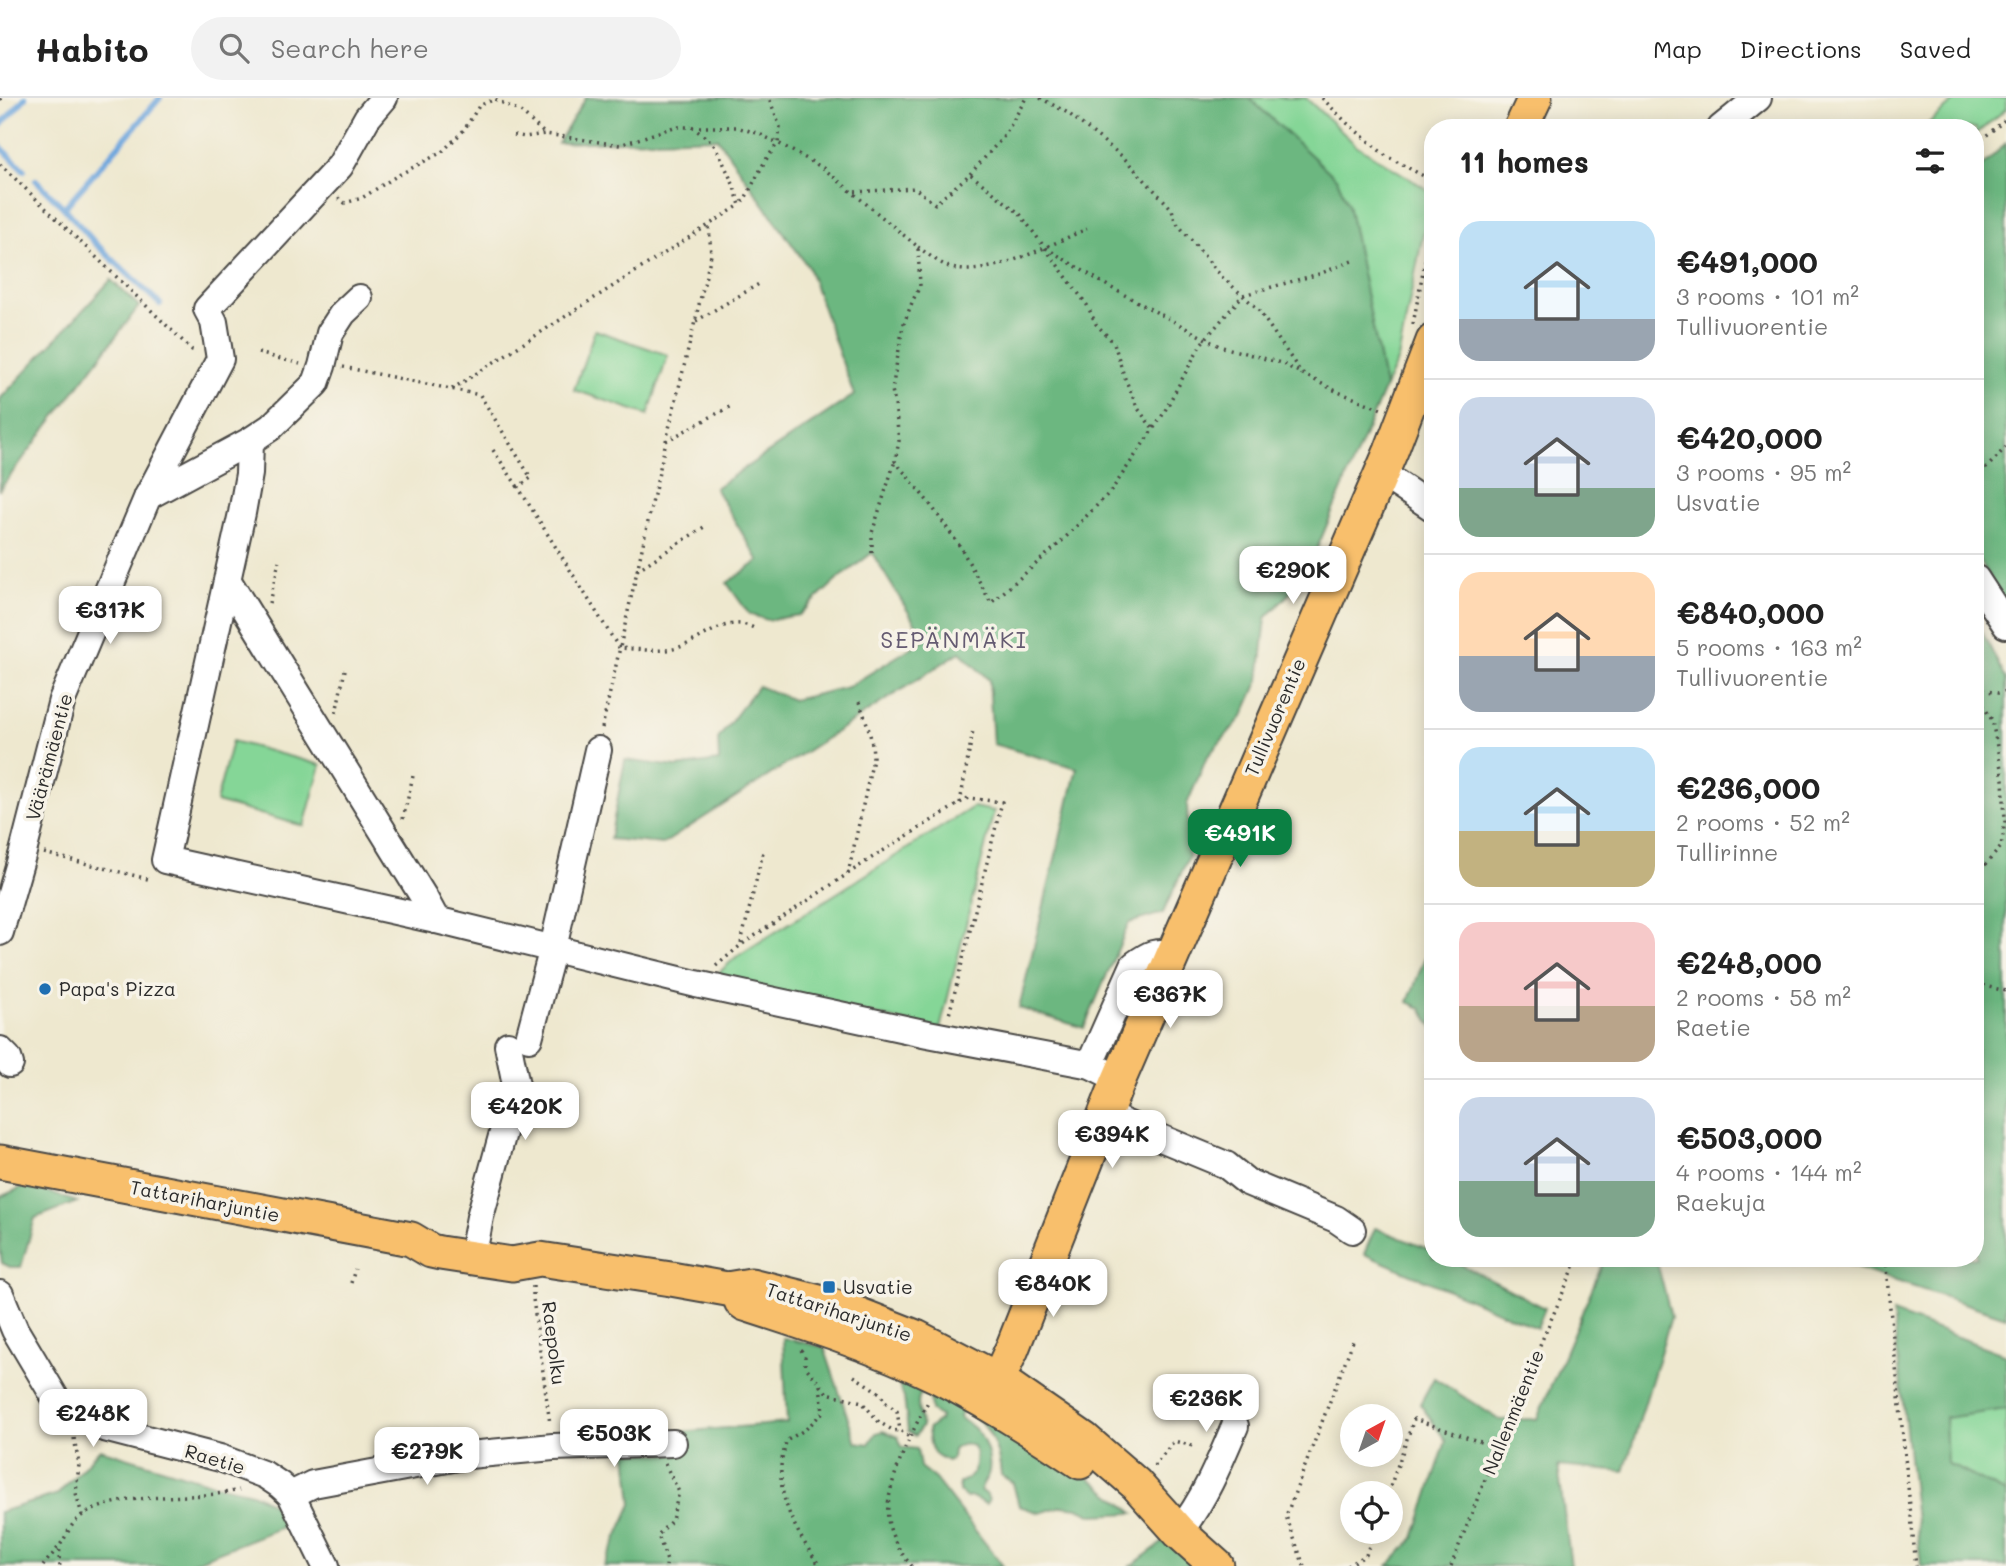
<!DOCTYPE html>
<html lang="en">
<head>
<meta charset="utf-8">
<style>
  :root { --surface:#fff; --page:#f2f2f2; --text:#222; --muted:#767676; --line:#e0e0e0; --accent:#0b8043 }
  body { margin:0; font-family:Mali,sans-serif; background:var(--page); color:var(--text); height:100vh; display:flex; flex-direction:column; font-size:26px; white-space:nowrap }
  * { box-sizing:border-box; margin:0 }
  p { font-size:23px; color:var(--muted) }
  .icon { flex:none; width:38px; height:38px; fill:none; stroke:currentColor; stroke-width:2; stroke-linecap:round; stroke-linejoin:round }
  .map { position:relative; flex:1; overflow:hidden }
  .details { position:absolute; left:1424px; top:21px; width:560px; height:1148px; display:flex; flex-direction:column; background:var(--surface); border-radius:28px; box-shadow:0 4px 18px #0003 }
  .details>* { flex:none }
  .needle { width:46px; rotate:40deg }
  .controls { position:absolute; left:1340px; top:1306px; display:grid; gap:14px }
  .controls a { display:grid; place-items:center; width:63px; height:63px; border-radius:50%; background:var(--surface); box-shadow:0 4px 18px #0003; font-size:35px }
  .price { position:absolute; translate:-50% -60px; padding:0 16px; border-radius:14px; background:#fff; color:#222; font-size:23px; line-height:46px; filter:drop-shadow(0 2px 4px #0008) }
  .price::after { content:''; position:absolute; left:50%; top:42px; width:21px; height:16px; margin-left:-10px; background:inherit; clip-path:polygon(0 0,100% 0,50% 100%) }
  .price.on { background:var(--accent); color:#fff }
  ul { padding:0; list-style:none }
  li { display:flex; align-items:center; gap:21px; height:175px; padding:0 35px }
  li+li { border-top:2px solid var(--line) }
  li span { display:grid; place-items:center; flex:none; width:196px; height:140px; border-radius:21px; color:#555 }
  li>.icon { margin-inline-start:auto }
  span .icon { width:84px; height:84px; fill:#fffc; stroke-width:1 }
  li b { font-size:30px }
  h2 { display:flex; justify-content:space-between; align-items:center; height:84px; padding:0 35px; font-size:30px }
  header { display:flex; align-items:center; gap:42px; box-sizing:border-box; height:98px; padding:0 35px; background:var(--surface); border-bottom:2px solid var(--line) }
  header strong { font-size:33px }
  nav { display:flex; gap:38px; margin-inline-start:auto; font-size:24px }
  .search { width:490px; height:63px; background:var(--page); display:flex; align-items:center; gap:18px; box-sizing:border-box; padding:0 24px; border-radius:38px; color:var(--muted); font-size:26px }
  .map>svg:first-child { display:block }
</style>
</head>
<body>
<header>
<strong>Habito</strong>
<div class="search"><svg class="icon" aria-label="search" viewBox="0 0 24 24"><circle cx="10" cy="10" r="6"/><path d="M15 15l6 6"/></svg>Search here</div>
<nav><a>Map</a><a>Directions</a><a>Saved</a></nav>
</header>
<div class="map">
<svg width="2006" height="1468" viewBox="0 0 2006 1468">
  <rect width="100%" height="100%" fill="#f7f3e8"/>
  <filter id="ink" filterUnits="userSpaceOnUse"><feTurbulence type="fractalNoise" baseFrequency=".0143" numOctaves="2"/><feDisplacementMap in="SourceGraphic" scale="14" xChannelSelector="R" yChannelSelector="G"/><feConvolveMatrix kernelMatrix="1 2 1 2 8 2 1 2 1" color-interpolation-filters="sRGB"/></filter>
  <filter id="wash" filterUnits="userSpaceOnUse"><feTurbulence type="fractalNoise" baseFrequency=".00686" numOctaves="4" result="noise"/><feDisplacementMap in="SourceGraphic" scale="28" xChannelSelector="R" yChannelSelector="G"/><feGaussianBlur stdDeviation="1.57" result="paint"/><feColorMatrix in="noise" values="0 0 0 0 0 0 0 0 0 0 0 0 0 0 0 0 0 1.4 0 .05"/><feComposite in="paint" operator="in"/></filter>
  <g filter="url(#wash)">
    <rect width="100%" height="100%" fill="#eee8cf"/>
    <g fill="#85d697" stroke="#588061" stroke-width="2">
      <path d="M1249 0H1306L1356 47 1433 95V116L1423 136 1398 261 1385 289 1348 106 1337 81Z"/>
      <path d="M1958 0H2006V11L1976 36V30H1923Z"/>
      <path d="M595 232 668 257 648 317 574 292Z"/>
      <path d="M232 643 321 667 304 728 216 704Z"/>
      <path d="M973 709 994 713 940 931 711 882 736 859Z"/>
      <path d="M2006 1311V1395L1946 1365 1945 1320Z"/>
    </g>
    <g fill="#6cb780" stroke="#4c7156" stroke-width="2">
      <path d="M586 0H1249L1337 81 1348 106 1385 289 1305 479 1266 520 1259 582 1243 618 1207 659 1187 706 1189 758 1163 815 1129 825 1084 930 1019 910 1077 670 993 646 989 582 960 554 663 746 610 741 625 662 677 669 719 663 718 641 758 588 793 602 848 589 925 541 872 455 837 482 799 517 767 522 749 516 727 485 759 463 715 390 854 297 808 169 717 40 558 45Z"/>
      <path d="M2006 45V507L1976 457V74Z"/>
      <path d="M111 182 139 208 0 391V301Z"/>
      <path d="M1976 522 2006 581V1219L1826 1160H1976Z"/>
      <path d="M1426 857 1433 862V929L1421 910 1408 904Z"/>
      <path d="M27 1087 77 1104 35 1120 21 1169H10L2 1165 0 1148V1099Z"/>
      <path d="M1375 1130 1433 1153V1160H1457L1456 1164 1545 1210 1537 1230 1364 1156Z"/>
      <path d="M1605 1160H1656L1671 1219 1624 1374 1558 1368 1571 1468H1388L1414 1440 1446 1343 1420 1306 1434 1280 1500 1322 1537 1321Z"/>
      <path d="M1893 1215 2006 1257V1311L1945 1320 1947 1365 2006 1395V1468H1921Z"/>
      <path d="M783 1240 824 1249 856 1344 869 1346 876 1335 883 1333 898 1339 902 1349 917 1351 920 1369 935 1381 1003 1468H604L632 1406 627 1354 679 1357 680 1334 787 1325Z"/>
      <path d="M895 1276 949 1304 981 1310 1064 1360 1134 1415 1093 1417 1078 1410 1062 1408 1040 1415 1019 1408 1013 1385 1001 1377C999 1352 989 1323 965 1313L961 1314 960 1319C964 1324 968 1325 973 1329 984 1338 993 1363 988 1377 986 1383 982 1384 981 1392L987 1397 989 1403 986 1406 972 1399 966 1400 959 1393V1385L967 1381 974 1374 976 1355 973 1348C965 1345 959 1346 953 1352L952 1360 948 1363C928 1354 931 1351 928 1331L939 1323 940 1318 931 1313 930 1299 921 1295C915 1304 920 1318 922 1328L915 1338 908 1333 904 1300Z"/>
      <path d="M100 1351 217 1387 252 1395 273 1406 287 1427 184 1468H0V1414L58 1396Z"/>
      <path d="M1166 1442 1195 1468H1131Z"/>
    </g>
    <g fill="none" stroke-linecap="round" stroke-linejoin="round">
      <g stroke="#6da6dd" stroke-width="6">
        <path d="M0 28 25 0"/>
        <path d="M0 48 24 72"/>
        <path d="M36 82 64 110"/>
        <path d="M160 206 95 145 64 110 160 0"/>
      </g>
    </g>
  </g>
  <g filter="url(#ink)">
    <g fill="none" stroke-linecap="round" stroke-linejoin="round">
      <g stroke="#484744" stroke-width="30">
        <g id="minor">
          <path d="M1721 30 1758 0"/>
          <path d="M250 343 249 376 242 415 165 762 436 822 696 886 928 936 1091 967 1109 976 1117 986"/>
          <path d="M1381 375 1433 410"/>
          <path d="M148 398 250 343 271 329 316 285 322 268 330 235 343 215 359 200"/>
          <path d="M1976 481 2006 527"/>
          <path d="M228 483 423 798 436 822"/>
          <path d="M0 834 23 754 62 602 148 398 220 261 214 224 207 211 340 68 367 20 384 0"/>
          <path d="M529 940 553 850 598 652"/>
          <path d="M0 952 8 960 10 966"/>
          <path d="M1091 967 1094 957 1134 867C1149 856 1156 852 1173 857"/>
          <path d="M1105 1017 1226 1067 1247 1084 1336 1121 1352 1132"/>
          <path d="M472 1161 480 1119 516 987 508 947"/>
          <path d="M0 1196 15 1232 59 1306 104 1330 220 1360 265 1377 280 1387 291 1397 326 1468"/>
          <path d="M291 1397 313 1386 469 1357 553 1349 673 1345"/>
          <path d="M1179 1434C1204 1402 1219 1366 1235 1328"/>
        </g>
      </g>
      <g stroke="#484744" stroke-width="37">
        <g id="major">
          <path d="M1521 30 1535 0"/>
          <path d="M0 1064 411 1141 431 1153 440 1155 512 1166 540 1161 671 1181 727 1191 751 1187 819 1204 860 1217 916 1239 999 1282 1084 1341 1136 1386 1179 1434 1217 1468"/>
          <path d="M741 1203 745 1206C810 1227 876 1248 937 1278 986 1303 1034 1333 1080 1364"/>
          <path d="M987 1305 1012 1251 1117 986 1391 353 1433 243"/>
        </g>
      </g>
      <g stroke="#484744" stroke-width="3.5" stroke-dasharray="2 5" stroke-linecap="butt">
        <path d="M1040 0 1068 15 1123 59 1172 111 1175 123 1222 179 1257 210 1302 276"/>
        <path d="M1322 0 1347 25 1386 58 1433 83"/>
        <path d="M0 2 1 0"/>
        <path d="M692 29H736L757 35 778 45 823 70 918 149 920 188 913 202 903 228 892 292 895 306 899 343 895 363 933 410 961 450 991 505 1060 445 1111 393 1162 318 1201 246 1243 197 1319 176 1352 163"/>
        <path d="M514 37 525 39 545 36 620 47 674 29H692L712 44 719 55 733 86 740 107 746 99 765 63 778 45 780 29 769 0"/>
        <path d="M1976 46 2006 21"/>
        <path d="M0 66 192 252 196 253"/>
        <path d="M970 76 1005 37 1026 0"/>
        <path d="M855 94 915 90 935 106 970 76 1020 116 1087 207 1096 226 1114 245 1124 278 1137 309 1153 331"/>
        <path d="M338 100 345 105 362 100 395 79 442 54 464 32 479 8 495 1 522 15 545 36"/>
        <path d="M918 149C929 157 942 168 956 171 994 178 1052 145 1087 131"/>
        <path d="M1046 150 1108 188 1219 248 1281 265 1338 294 1382 311"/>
        <path d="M696 223 759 186"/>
        <path d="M1413 226 1429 142 1433 130"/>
        <path d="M258 255 300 266"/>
        <path d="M343 269 480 297 531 380 518 389 619 550C636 551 656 554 673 551 701 545 724 515 754 530"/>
        <path d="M452 291 740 107"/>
        <path d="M666 343 733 307"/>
        <path d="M493 352 518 389"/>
        <path d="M1976 381 2006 349"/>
        <path d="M872 455V435L895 363"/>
        <path d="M637 472 704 429"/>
        <path d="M269 505 279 463"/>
        <path d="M1976 591 1998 595 2006 593"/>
        <path d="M1976 595 1992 622 2003 681 2005 723 2001 749 1976 777"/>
        <path d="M336 615 345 572"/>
        <path d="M602 630 666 343 711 157 709 127"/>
        <path d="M960 705 973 632"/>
        <path d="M403 721 413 678"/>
        <path d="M44 755 152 782"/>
        <path d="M848 776 873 661C873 641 867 624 859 604"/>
        <path d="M741 845 763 754"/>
        <path d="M716 868 741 847 870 761 968 700 1002 704 949 917"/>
        <path d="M1976 886 2006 893"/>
        <path d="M1885 1160 1916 1468"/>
        <path d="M351 1185 355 1171"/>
        <path d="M533 1188V1201L550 1326"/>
        <path d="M801 1252 805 1259V1268L827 1295 862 1304 879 1324 894 1333 900 1332"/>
        <path d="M854 1278 880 1295 885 1304 897 1313 900 1332 910 1340"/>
        <path d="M820 1287 823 1314 806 1331 786 1343C785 1351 781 1361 781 1370 779 1406 800 1440 820 1468"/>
        <path d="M74 1340 79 1366 76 1395 82 1417"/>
        <path d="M665 1366 679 1394 672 1422 658 1437 667 1463 666 1468"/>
        <path d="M1154 1368 1174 1343 1193 1348"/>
        <path d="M1388 1395 1414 1321 1498 1350"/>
        <path d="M43 1468C48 1461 55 1454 60 1447 68 1436 71 1424 83 1417 127 1391 191 1404 239 1392"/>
        <path d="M60 1468 59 1464 60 1448"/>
        <path d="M912 1468C901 1456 890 1438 888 1421 884 1389 913 1331 928 1304"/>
        <path d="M1304 1468 1286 1418 1353 1243"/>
        <path d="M1348 1468 1366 1457 1374 1433"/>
        <path d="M1451 1468 1519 1295 1578 1160"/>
      </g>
      <use href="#minor" stroke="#fff" stroke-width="26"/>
      <use href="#major" stroke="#f8bf6c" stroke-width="33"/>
    </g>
  </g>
  <g fill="#1f6fb2" stroke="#f7f3e8" stroke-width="2.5">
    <circle cx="45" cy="891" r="7"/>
    <rect x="822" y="1182" width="14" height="14" rx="3.5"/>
  </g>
  <g text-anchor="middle" stroke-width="7" stroke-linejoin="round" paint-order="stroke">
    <g font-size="19" fill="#2b2b2b" stroke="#f7f3e8">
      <text transform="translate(1275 619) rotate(-67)" y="7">Tullivuorentie</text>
      <text transform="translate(49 659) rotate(-75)" y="7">Väärämäentie</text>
      <text transform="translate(205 1103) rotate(11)" y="7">Tattariharjuntie</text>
      <text transform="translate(839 1214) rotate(18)" y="7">Tattariharjuntie</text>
      <text transform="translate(554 1245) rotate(83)" y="7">Raepolku</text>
      <text transform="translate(1513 1314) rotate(-68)" y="7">Nallenmäentie</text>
      <text transform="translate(215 1361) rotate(17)" y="7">Raetie</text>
    </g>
    <g font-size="19" fill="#2b2b2b" stroke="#f7f3e8" text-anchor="start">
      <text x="59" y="898">Papa's Pizza</text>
      <text x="843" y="1196">Usvatie</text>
    </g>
    <g font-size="23" letter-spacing="2" fill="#655b72" stroke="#f7f3e8">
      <text x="954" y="550">SEPÄNMÄKI</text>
    </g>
  </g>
</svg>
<div class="controls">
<a><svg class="needle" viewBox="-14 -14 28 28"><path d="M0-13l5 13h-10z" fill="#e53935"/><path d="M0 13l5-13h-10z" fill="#767676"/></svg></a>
<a><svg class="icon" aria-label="locate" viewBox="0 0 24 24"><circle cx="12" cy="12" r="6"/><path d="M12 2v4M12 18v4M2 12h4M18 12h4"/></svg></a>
</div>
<b class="price" style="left:1293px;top:508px">€290K</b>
<b class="price" style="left:110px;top:548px">€317K</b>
<b class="price on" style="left:1240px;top:771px">€491K</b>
<b class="price" style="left:1170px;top:932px">€367K</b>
<b class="price" style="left:525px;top:1044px">€420K</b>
<b class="price" style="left:1112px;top:1072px">€394K</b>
<b class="price" style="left:1053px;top:1221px">€840K</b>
<b class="price" style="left:1206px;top:1336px">€236K</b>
<b class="price" style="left:93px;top:1351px">€248K</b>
<b class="price" style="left:614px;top:1371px">€503K</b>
<b class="price" style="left:427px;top:1389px">€279K</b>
<section class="details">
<h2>11 homes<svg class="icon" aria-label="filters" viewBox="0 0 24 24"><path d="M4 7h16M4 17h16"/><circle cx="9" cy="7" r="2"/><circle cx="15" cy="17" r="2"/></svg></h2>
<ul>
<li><span style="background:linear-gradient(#bfe0f5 70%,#9aa5b1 0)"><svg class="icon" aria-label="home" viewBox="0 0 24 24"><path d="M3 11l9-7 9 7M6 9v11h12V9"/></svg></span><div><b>€491,000</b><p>3 rooms · 101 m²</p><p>Tullivuorentie</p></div></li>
<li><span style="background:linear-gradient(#c9d6e8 65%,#7fa58c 0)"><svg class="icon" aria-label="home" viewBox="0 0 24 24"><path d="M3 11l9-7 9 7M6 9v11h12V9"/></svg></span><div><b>€420,000</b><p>3 rooms · 95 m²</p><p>Usvatie</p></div></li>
<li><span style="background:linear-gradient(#ffd9b3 60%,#9aa5b1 0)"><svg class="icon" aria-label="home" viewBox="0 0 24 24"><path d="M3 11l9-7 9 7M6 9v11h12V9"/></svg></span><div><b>€840,000</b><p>5 rooms · 163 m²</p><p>Tullivuorentie</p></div></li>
<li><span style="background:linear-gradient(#bfe0f5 60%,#c2b280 0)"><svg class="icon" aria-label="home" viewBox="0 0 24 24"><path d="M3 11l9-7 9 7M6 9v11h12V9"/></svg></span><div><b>€236,000</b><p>2 rooms · 52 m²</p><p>Tullirinne</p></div></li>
<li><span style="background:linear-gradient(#f6c9c9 60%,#b9a48a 0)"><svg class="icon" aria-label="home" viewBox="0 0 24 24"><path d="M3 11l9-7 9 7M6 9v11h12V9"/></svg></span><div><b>€248,000</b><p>2 rooms · 58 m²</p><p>Raetie</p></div></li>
<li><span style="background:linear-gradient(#c9d6e8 60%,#7fa58c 0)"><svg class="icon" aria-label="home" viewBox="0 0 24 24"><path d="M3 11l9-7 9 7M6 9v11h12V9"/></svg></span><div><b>€503,000</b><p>4 rooms · 144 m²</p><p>Raekuja</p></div></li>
</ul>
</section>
</div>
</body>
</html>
